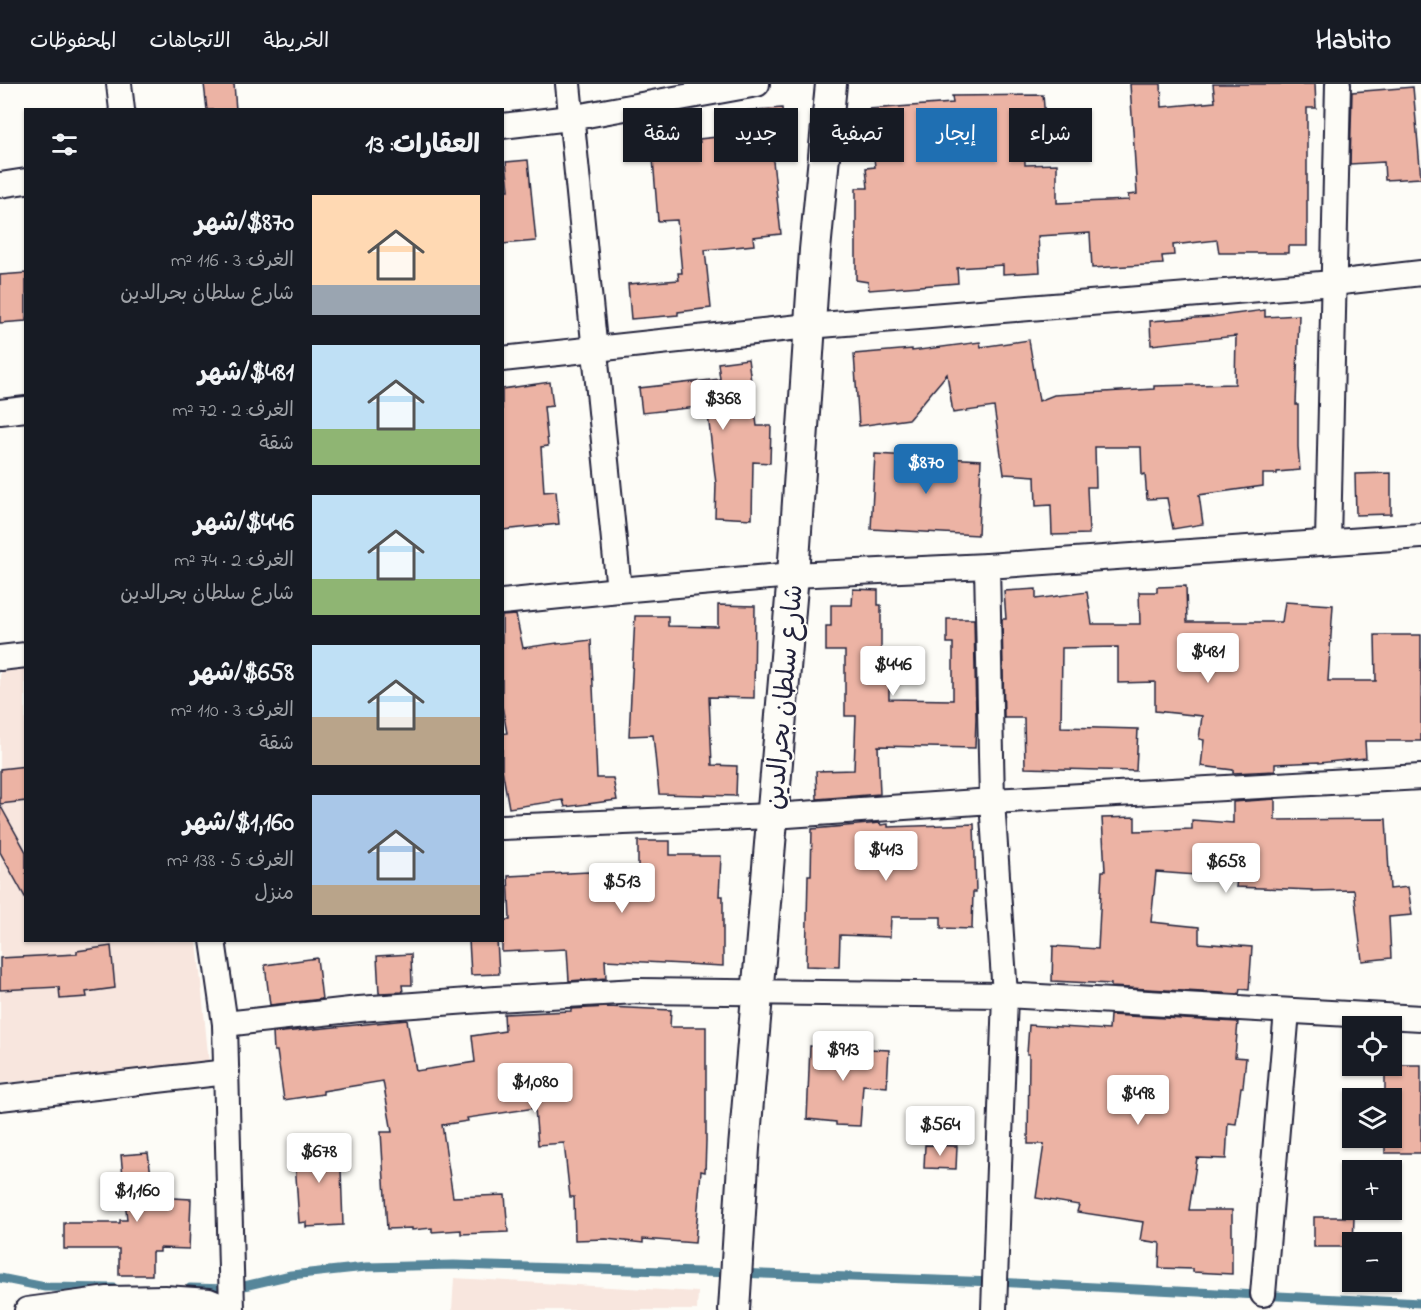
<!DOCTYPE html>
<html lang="ar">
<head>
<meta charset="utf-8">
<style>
  :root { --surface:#171b24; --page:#20242c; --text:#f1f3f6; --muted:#9ea1a6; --line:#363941; --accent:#1f6fb2 }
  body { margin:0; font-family:"Indie Flower","Playpen Sans Arabic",sans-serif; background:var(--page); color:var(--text); direction:rtl; height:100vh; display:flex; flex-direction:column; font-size:22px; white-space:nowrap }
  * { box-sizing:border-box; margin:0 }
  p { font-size:20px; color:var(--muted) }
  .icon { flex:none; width:33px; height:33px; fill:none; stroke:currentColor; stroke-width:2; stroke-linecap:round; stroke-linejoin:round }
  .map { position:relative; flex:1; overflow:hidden; direction:ltr }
  .side { position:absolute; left:24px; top:24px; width:480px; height:834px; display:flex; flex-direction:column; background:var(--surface); border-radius:0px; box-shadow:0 2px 4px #0004; direction:rtl }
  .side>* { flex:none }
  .top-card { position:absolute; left:522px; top:24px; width:570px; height:54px; direction:rtl; display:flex; gap:12px }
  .controls { position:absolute; left:1342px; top:932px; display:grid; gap:12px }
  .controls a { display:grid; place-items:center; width:60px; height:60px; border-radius:0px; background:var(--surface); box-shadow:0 2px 4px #0004; font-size:30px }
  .price { position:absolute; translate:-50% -51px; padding:0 14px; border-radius:6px; background:#fff; color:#222; font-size:20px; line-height:39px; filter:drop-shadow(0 2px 3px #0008) }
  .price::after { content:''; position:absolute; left:50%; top:36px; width:18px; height:14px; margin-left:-9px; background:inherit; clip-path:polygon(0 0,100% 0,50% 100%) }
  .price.active { background:var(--accent); color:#fff }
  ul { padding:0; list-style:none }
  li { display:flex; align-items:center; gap:18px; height:150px; padding:0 24px }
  li span { display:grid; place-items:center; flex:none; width:168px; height:120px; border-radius:0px; color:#555 }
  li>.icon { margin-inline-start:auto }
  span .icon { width:72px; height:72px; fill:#fffc; stroke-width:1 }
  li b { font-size:26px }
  h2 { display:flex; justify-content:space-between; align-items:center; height:72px; padding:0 24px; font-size:26px }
  .pill { padding:0 21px; border-radius:0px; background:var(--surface); box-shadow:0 2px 4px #0004; font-size:21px; line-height:54px }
  .pill.active { background:var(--accent); color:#fff }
  header { display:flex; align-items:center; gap:36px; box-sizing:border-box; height:84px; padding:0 30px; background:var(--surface); border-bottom:2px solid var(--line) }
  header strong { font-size:28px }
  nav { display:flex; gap:33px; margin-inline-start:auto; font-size:21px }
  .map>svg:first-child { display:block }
</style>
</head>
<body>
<header>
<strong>Habito</strong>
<nav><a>الخريطة</a><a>الاتجاهات</a><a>المحفوظات</a></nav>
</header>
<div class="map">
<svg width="1421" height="1226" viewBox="0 0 1421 1226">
  <rect width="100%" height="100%" fill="#fdfcf7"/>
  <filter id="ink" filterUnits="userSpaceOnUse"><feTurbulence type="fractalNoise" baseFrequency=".0167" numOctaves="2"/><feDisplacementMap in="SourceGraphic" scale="12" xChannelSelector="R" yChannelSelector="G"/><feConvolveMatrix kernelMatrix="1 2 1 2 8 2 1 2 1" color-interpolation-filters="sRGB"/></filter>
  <g filter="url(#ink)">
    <g fill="#f8e6de">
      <path d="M25 577 26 856 197 857 209 980 0 999V581Z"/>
      <path d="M454 1194 698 1208 697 1226H452Z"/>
    </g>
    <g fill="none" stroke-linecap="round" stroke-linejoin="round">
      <g stroke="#57869a" stroke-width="9">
        <path d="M0 1194 45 1203 114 1204"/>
        <path d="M190 1204 231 1205 291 1191 366 1183 454 1181 735 1189 995 1198 1421 1219"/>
      </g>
    </g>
    <g fill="#ecb3a4" stroke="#22223b" stroke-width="1.5">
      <path d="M204 0H234L236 26H207Z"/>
      <path d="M1130 0H1161L1162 23 1215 18 1213 0H1315L1316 24H1307V162H1288V169H1219L1217 156 1173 161 1174 171 1162 172 1163 180 1092 184 1090 149 1038 152 1040 188 1003 190V181L957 184 958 199 869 206 868 198 856 196V104H868L866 84 875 83 869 25 953 19 952 12 1043 11 1045 34 1024 35 1025 81 1057 80V119L1129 116 1128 111 1137 110Z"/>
      <path d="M1413 3 1421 94 1385 96 1384 78 1350 80 1352 8Z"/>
      <path d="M782 24 785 57 771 59 781 150 753 153 754 161 705 166 711 224 678 228V231L631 235 628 200 679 196 678 189H682L677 136 658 137 652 62 700 58 699 55 745 50 743 27Z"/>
      <path d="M528 76 536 157 502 160V106H509L506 78Z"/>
      <path d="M26 189V237L0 239V191Z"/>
      <path d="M1265 226V233L1299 231 1296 321H1298V363L1300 386 1277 388V390H1263V402L1199 411 1203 440 1173 445 1167 414 1147 415 1145 390 1142 391 1141 363H1095L1096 403H1087L1089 450 1052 451 1051 421 1036 422 1035 392 1004 390 994 323 953 329 947 290 909 335 859 342 854 270 912 265V267L980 258 981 263 1029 256 1039 317 1054 311 1154 305V302L1235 300 1236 252 1151 261 1150 237 1211 233Z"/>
      <path d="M748 275 757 342H771L770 379 753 378 752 435 715 433 716 400 707 322 642 329 639 304 720 295 718 279Z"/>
      <path d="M550 298 553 322 544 323 548 362 541 363 544 408 556 407 559 440 502 446V305Z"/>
      <path d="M875 370 981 376 978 451 871 445Z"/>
      <path d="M1391 389V430L1356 431 1355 390Z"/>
      <path d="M1186 502 1187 538H1282L1285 518 1333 521 1328 597H1376L1375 551H1421V657H1365L1366 674 1319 679V678L1275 680V687L1233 689V686L1201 682 1204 656 1199 655 1202 632 1155 627V598L1118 599V563L1062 564 1061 643 1138 645 1136 687 1025 684 1024 634H1004L1002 535H1006L1004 507 1036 505V515L1087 508 1092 540H1140L1139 508H1157V503Z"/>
      <path d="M853 505 878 506V521H881V577H889V615L953 616V559H947V535H974L976 634 975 664 878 662 880 710 817 715 816 687 854 686 856 632H845V567H826V542H831V521H852Z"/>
      <path d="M718 521 755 522 754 614 709 613 712 681 737 682 736 712 659 710 653 651 629 652 635 532H668V542L718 543Z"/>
      <path d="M516 531 523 564 557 559V560L591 556 597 694H613L617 716 565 723 563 716 509 724 502 685V650L507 649 502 622V532Z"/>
      <path d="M26 682V717L0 720V685Z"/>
      <path d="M1275 715V736L1386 735 1390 805 1408 803 1412 831 1389 833 1391 874 1362 877 1354 806 1312 807V806L1236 803 1237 794 1156 788 1151 838 1199 843V859L1252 863 1249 906 1240 905 1239 910 1111 903V900L1052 897 1053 862 1098 865 1102 787H1105L1102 734 1135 733V747L1192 745V736L1233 739V718Z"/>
      <path d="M0 721 26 768V815L0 768Z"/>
      <path d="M880 739 881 741 888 740V743L974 740 976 808H973L972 845 941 844V833H891L890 853 840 851 839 883 806 882 808 791H811L812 745Z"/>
      <path d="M638 757H670V771H699V772H721L719 812H723V882L605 876 606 894 569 897 567 865 502 868V836H510L508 792 589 788 590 796 638 794Z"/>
      <path d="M469 856H497L499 890 471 891Z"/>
      <path d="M111 862 115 904 86 908 87 913 60 915 59 903 0 906V874L77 870V867Z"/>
      <path d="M411 870 412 901H402L403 908 379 909 377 872Z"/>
      <path d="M317 874 322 915 270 921 265 881Z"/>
      <path d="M608 923 671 926 670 943H706V1057L705 1088 701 1087 695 1159 643 1155V1159L606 1155 575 1156 574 1113H570L564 1059 538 1061 535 1024 467 1034 468 1037 442 1041 453 1113 505 1111 508 1148 461 1150V1146L432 1148V1144L412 1146V1144L387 1145 381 1048H392L383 997 323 1007V1010L284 1016 277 967H274L273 949 407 936 416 987 475 978 472 952 505 947 504 930 571 927V925Z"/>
      <path d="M1110 931 1238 938 1235 973 1246 974 1243 1003H1241L1236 1040 1228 1039 1226 1075 1197 1074 1189 1126H1232V1190L1193 1188V1185L1159 1184 1160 1159 1140 1156 1143 1138 1077 1128 1079 1121 1036 1114 1044 1060H1028L1029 970H1027L1029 941 1109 946Z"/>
      <path d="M810 962 889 966 887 1003 863 1001 860 1042 836 1041V1038L807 1035Z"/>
      <path d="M1385 981H1421V1069H1385V1053H1392V1014H1385Z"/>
      <path d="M340 1058 343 1141 306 1143V1138L299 1139 294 1061Z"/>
      <path d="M925 1061 957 1062 956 1085 924 1084Z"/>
      <path d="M148 1069 154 1113 191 1115 189 1165 160 1164V1168H152V1191H119V1165H64V1139H120V1136H127L121 1071Z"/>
      <path d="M1314 1133H1354L1353 1163H1314Z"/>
    </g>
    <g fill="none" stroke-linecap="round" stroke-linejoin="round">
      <g stroke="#22223b" stroke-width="28">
        <g id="minor">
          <path d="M119 0 122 26"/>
          <path d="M568 0 619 506"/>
          <path d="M502 42 570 34 757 0"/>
          <path d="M0 101 26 97"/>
          <path d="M502 275 809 242 1333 199 1421 189"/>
          <path d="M0 328 26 325"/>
          <path d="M1328 458 1338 0"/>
          <path d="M987 482 992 717 1005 911 994 1226"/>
          <path d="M502 518 619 506 793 491 987 482 1421 452"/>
          <path d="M0 574 26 571"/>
          <path d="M502 743 773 732 992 717 1421 693"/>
          <path d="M213 856 225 940 232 1226"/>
          <path d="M225 940 359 925 496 915 637 907 1005 911 1421 934"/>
          <path d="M0 1014 227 988"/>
          <path d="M1263 1210 1287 927"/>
          <path d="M27 1226 108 1215 165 1214 209 1217 231 1226"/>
        </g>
      </g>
      <g stroke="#22223b" stroke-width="34">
        <path id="tertiary" d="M734 1226 744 1064 793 491 815 166 831 0"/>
      </g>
      <use href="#minor" stroke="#fdfcf7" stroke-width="24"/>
      <use href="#tertiary" stroke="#fdfcf7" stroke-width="30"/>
    </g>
  </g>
  <g text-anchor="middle" stroke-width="4.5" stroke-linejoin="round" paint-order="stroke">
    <g font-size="26" fill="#22223b" stroke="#fdfcf7">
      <text transform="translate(783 613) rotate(-85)" y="9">شارع سلطان بحرالدين</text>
    </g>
  </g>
</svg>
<div class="controls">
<a><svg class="icon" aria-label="locate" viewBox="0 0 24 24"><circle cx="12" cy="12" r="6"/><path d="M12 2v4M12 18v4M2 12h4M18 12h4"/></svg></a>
<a><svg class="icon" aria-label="layers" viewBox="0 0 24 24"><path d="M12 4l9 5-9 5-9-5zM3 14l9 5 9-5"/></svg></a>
<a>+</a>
<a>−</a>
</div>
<b class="price" style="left:723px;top:347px">$368</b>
<b class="price active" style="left:926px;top:411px">$870</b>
<b class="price" style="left:1208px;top:600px">$481</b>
<b class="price" style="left:893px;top:613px">$446</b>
<b class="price" style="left:886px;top:798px">$413</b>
<b class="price" style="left:1226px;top:810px">$658</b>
<b class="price" style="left:622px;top:830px">$513</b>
<b class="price" style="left:843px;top:998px">$913</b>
<b class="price" style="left:535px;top:1030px">$1,080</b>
<b class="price" style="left:1138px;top:1042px">$498</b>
<b class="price" style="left:940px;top:1073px">$564</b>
<b class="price" style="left:319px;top:1100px">$678</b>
<b class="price" style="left:137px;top:1139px">$1,160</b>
<div class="top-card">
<a class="pill">شراء</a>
<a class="pill active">إيجار</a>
<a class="pill">تصفية</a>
<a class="pill">جديد</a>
<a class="pill">شقة</a>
</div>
<section class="side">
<h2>العقارات: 13<svg class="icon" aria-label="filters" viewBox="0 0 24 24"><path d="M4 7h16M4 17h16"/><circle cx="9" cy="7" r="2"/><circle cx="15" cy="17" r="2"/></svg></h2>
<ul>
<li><span style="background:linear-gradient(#ffd9b3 75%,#9aa5b1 0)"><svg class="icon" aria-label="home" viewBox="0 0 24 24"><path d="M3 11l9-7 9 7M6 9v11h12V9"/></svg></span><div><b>$870/شهر</b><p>الغرف: 3 · 116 m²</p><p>شارع سلطان بحرالدين</p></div></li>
<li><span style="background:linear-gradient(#bfe0f5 70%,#8fb573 0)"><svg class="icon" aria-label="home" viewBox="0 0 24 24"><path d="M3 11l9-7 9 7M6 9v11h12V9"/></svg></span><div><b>$481/شهر</b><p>الغرف: 2 · 72 m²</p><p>شقة</p></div></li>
<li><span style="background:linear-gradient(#bfe0f5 70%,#8fb573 0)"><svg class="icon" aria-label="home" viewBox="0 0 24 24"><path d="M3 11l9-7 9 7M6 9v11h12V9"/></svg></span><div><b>$446/شهر</b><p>الغرف: 2 · 74 m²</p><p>شارع سلطان بحرالدين</p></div></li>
<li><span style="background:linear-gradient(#bfe0f5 60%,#b9a48a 0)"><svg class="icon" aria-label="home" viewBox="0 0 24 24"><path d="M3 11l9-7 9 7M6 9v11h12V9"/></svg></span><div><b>$658/شهر</b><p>الغرف: 3 · 110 m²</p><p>شقة</p></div></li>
<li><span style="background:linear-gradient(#a9c7e8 75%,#b9a48a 0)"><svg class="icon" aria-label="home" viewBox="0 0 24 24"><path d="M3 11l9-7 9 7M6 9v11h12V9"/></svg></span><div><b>$1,160/شهر</b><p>الغرف: 5 · 138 m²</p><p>منزل</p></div></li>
</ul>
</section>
</div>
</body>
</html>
